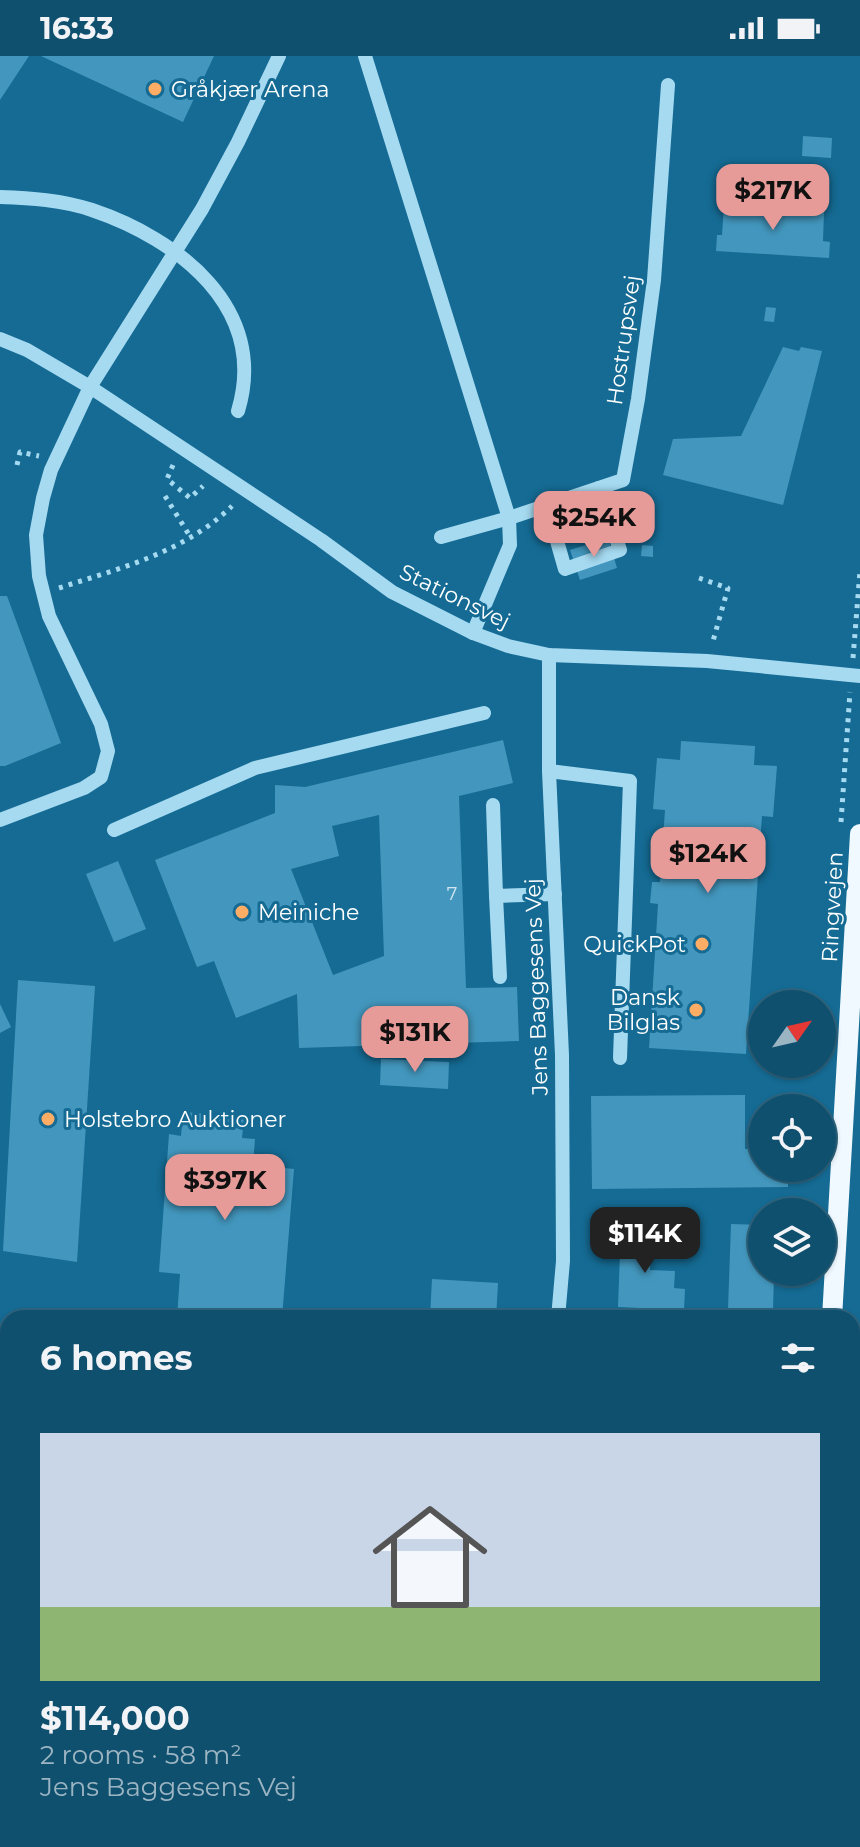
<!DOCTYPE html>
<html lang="en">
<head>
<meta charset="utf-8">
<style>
  :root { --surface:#10506f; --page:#1e5a77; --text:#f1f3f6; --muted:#9cb5c3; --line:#306782; --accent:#e69b98 }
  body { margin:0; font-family:Montserrat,sans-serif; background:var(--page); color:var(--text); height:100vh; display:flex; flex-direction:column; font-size:30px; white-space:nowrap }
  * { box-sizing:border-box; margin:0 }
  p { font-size:26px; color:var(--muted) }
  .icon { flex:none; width:44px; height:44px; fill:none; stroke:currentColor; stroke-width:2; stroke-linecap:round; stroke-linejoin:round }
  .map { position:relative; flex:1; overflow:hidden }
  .details { position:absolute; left:0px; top:1254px; width:860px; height:538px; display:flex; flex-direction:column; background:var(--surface); border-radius:24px 24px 0 0; box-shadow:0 2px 6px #0004,0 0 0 2px var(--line) }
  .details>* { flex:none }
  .needle { width:52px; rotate:56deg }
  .tools { position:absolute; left:748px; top:934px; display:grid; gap:16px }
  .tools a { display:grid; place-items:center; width:88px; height:88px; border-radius:50%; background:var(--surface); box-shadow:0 2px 6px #0004,0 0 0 2px var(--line); font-size:40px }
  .price { position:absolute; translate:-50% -68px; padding:0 18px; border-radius:16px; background:var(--accent); color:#111; font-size:26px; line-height:52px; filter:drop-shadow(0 2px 4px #0008) }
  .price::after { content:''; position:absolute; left:50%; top:48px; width:24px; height:18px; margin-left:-12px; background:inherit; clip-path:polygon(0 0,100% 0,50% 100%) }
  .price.current { background:#222; color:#fff }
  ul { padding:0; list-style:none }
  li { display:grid; align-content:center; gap:16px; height:424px; padding:0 40px }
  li+li { border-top:2px solid var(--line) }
  li span { display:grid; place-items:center; height:248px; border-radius:0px; color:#555 }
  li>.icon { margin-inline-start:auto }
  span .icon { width:144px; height:144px; fill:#fffc; stroke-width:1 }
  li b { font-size:34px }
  h2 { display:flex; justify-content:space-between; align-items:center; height:96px; padding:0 40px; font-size:34px }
  .status { display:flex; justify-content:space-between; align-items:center; height:56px; padding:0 40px; background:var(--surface); direction:ltr }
  .status svg { height:22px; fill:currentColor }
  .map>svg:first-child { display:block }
</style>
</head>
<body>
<div class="status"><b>16:33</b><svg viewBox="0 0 49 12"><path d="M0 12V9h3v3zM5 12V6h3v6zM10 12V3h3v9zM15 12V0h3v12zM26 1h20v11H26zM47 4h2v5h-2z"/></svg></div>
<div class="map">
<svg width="860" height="1791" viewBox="0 0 860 1791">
  <rect width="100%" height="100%" fill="#156b94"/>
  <g fill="#4397be" fill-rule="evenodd">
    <path d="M0 0H29L0 44Z"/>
    <path d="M41 0H214L183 66Z"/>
    <path d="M803 80 832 82 831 102 802 100Z"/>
    <path d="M724 150 824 156 823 185 830 186 829 202 716 195 717 179H722Z"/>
    <path d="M766 251 776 252 774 266 764 265Z"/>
    <path d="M783 291 799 295 801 291 822 295 783 449 663 419 673 383 741 380Z"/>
    <path d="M608 482 617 512 580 524 570 494Z"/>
    <path d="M642 489 653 490V501L641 500Z"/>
    <path d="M0 540H7L61 687 5 710H0Z"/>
    <path d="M503 684 513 727 459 740 466 932 517 931 519 985 299 992 297 938 236 962 214 905 197 911 155 804 275 757V729L305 731ZM379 759 384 900 333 919 291 813 339 800 332 770Z"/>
    <path d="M681 685 755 690 754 709 777 710 773 761 762 760 746 998 649 992 658 848 650 847 652 826H660L665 754 653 753 657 702 680 704Z"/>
    <path d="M118 805 146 873 114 886 86 818Z"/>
    <path d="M18 924 95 930 77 1206 3 1195Z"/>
    <path d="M0 948 11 971 0 977Z"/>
    <path d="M381 1003 449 1006 448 1033 380 1029Z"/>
    <path d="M745 1039V1093H762V1112H788V1131L592 1133 591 1040Z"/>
    <path d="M183 1056 244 1061 242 1082 255 1083 253 1109 294 1113 282 1262H177L180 1218 159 1216 169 1078 181 1080Z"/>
    <path d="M731 1168 762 1169V1216H774L773 1255 728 1253Z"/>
    <path d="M621 1170 652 1171 650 1214 675 1215 674 1232 685 1233 684 1254 618 1251Z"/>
    <path d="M432 1223 498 1227 496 1262H430Z"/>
    <rect x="239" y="1784" width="52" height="7"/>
    <path d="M378 1784H399L398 1791H377Z"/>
    <path d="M553 1784H569L568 1791H552Z"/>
    <path d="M599 1784H638L637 1791H598Z"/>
    <path d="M192 1786 219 1787V1791H192Z"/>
  </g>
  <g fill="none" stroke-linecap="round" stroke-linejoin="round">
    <g stroke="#a5daf1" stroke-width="5" stroke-dasharray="4 6" stroke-linecap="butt">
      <path d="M17 409 20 396 39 400"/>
      <path d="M173 409 167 423 190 442 203 430"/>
      <path d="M165 440 191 482"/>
      <path d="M699 522 728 532 713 585"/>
      <path d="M59 532C121 512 185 496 232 450"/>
      <path d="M853 602 860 515"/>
      <path d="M841 766 850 636"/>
    </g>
    <g stroke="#a5daf1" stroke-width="14">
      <path d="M365 0 509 462 510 489 473 577"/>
      <path d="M0 141C30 142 62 144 92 154 178 183 269 252 238 355"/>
      <path d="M0 283 27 294 90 331 321 484 392 536 473 577 508 590 549 599 707 605 860 620"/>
      <path d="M547 450 565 513 620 494 599 432"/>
      <path d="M441 481 509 462 623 424 638 343 654 224 668 29"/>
      <path d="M549 599V715L562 999 563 1205 558 1262"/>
      <path d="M549 715 630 725 620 1002"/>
      <path d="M493 749 496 840 555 838"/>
      <path d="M0 764 84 732 101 721 108 695 101 668 49 560 39 520 36 479 43 442 51 414 90 331 202 153 238 86 279 0"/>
      <path d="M114 774 255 712 484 657"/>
      <path d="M496 840 500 921"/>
      <path d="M516 1791 517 1784"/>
    </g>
    <g stroke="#eff9ff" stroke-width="20">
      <path d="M832 1262 860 778"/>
      <path d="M801 1791 802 1784"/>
    </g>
  </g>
  <g fill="#ffad65" stroke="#156b94" stroke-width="3">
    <circle cx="155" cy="33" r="8"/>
    <circle cx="242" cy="856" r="8"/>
    <circle cx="702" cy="888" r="8"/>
    <circle cx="696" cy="954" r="8"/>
    <circle cx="48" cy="1063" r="8"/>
  </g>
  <g text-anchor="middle" stroke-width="6" stroke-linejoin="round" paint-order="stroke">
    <g font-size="18" fill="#d0e5ef">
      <text x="452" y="844">7</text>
    </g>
    <g font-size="22" fill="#fff" stroke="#156b94" text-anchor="start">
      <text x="171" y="41">Gråkjær Arena</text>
      <text x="258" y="864">Meiniche</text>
      <text x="686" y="896" text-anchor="end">QuickPot</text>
      <text x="680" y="949" text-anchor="end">Dansk<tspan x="680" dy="25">Bilglas</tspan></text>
      <text x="64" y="1071">Holstebro Auktioner</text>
    </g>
    <g font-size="22" fill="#fff" stroke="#156b94">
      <text transform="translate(623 284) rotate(-82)" y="8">Hostrupsvej</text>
      <text transform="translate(455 540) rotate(26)" y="8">Stationsvej</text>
      <text transform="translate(832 851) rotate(-87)" y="8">Ringvejen</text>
      <text transform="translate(536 931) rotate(-92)" y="8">Jens Baggesens Vej</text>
    </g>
  </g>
</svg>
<div class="tools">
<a><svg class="needle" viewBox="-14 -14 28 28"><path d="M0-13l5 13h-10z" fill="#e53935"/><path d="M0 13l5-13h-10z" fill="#9cb5c3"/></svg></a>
<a><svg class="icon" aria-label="locate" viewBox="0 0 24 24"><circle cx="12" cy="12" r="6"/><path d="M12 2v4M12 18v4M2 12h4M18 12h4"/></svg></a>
<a><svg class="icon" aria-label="layers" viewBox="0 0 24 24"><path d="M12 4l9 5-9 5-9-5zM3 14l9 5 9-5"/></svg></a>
</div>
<b class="price" style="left:773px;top:176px">$217K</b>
<b class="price" style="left:594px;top:503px">$254K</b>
<b class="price" style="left:708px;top:839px">$124K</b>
<b class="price" style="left:415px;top:1018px">$131K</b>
<b class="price" style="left:225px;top:1166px">$397K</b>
<b class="price current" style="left:645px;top:1219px">$114K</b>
<section class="details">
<h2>6 homes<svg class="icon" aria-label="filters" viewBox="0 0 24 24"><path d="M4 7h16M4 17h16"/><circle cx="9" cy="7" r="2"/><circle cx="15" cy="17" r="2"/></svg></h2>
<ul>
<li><span style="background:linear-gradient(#c9d6e8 70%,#8fb573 0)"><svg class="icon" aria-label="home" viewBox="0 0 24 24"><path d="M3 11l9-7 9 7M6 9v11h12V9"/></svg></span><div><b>$114,000</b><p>2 rooms · 58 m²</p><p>Jens Baggesens Vej</p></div></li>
</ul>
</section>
</div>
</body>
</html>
